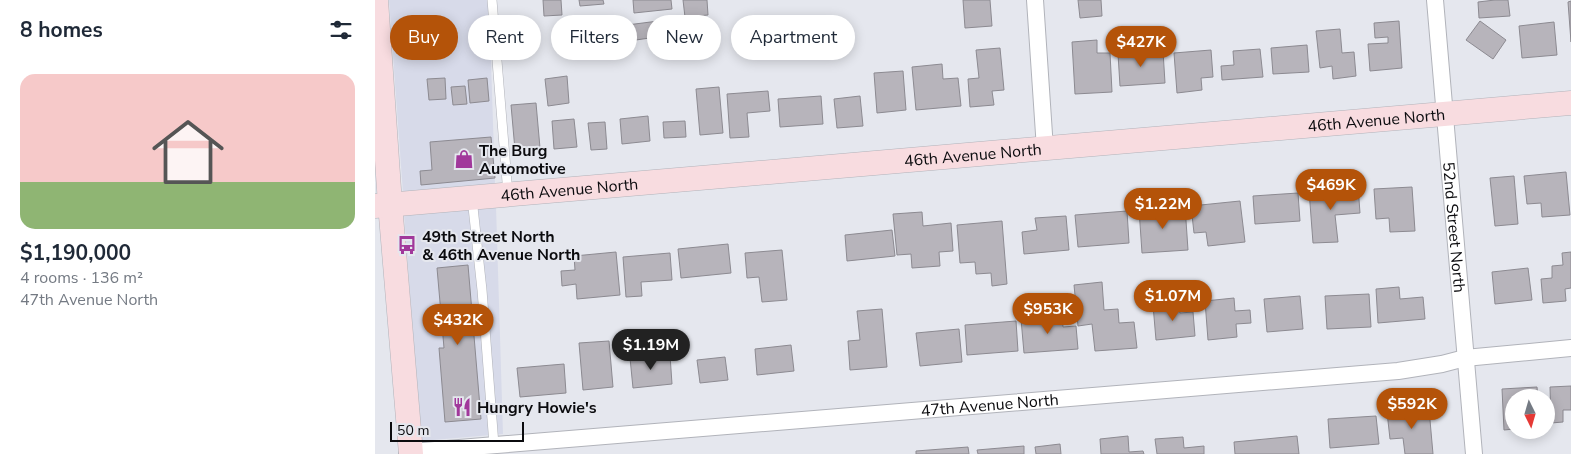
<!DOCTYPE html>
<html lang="en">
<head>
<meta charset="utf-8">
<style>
  :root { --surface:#fff; --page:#f2f2f3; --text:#1f2937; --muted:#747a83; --accent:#b45309 }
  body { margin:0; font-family:"Nunito Sans",sans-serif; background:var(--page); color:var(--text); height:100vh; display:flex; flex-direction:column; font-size:19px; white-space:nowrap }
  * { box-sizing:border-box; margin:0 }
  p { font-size:16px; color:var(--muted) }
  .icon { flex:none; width:28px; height:28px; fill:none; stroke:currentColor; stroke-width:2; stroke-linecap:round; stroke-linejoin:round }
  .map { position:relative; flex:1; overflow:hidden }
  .details { display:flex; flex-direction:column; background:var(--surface); width:375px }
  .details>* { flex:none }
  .banner { position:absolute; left:15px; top:15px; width:475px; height:45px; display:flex; gap:10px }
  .needle { width:32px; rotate:175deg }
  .controls { position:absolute; left:1130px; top:389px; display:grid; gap:10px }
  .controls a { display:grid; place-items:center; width:50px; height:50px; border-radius:50%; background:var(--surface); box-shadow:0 2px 12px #0003; font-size:25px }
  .scale { position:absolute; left:15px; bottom:12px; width:134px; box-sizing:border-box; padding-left:5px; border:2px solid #0b0b0e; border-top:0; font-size:14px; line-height:18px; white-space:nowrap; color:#0b0b0e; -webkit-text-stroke:4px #e5e7ee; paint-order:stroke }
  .price { position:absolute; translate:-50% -42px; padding:0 11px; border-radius:18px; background:var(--accent); color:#fff; font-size:16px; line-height:32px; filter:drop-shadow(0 1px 2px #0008) }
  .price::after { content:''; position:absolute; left:50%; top:30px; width:15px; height:11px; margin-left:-8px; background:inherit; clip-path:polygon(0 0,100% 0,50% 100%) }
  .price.current { background:#222; color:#fff }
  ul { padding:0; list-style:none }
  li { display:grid; align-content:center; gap:10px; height:265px; padding:0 20px }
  li span { display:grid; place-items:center; height:155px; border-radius:15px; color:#555 }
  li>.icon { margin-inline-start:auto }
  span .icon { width:90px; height:90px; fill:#fffc; stroke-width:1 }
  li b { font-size:21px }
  h2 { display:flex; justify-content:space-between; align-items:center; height:60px; padding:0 20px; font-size:21px }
  .pill { padding:0 18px; border-radius:22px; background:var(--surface); box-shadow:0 2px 12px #0003; font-size:18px; line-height:45px }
  .pill.current { background:var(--accent); color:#fff }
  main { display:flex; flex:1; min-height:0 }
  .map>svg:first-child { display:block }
</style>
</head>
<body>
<main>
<section class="details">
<h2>8 homes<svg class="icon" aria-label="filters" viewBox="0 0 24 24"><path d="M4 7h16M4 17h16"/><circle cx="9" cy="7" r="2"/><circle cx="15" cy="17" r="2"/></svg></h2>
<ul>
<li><span style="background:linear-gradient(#f6c9c9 70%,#8fb573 0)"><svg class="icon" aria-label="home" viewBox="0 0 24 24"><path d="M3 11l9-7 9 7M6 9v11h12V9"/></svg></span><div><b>$1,190,000</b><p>4 rooms · 136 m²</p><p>47th Avenue North</p></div></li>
</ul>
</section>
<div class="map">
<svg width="1196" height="454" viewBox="0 0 1196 454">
  <rect width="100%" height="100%" fill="#e5e7ee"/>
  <g fill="#d7dae9">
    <path d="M14 0H114L120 185 28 193Z"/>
    <path d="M121 206 128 434 46 441 29 214Z"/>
  </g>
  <g fill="#b7b4bb" stroke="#8c8a91">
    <path d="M168 0H186L187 15 169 16Z"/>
    <path d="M204 0H228L229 4 205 6Z"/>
    <path d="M258 0H296L297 9 259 13Z"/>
    <path d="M308 0H332L333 15 310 17Z"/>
    <path d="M588 0H615L617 26 590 28Z"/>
    <path d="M703 0H726L727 16 705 18Z"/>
    <path d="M1120 0H1133L1135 16 1104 18 1103 2Z"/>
    <path d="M1196 1V42L1193 2Z"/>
    <path d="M307 18 309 33 254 41 252 25Z"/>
    <path d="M1024 21 1027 68 995 71 993 44 1013 43V37L1000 38 999 23Z"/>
    <path d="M1105 21 1131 40 1118 59 1091 40Z"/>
    <path d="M1179 22 1182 55 1147 58 1144 26Z"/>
    <path d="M148 27 150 46 129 48 128 28Z"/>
    <path d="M965 29 967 53 979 52 981 76 958 79 957 66 945 68 941 31Z"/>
    <path d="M722 40V53H735L737 92 700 94 697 42Z"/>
    <path d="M932 45 934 72 898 74 896 48Z"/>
    <path d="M625 48 629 90 617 91 619 105 595 107 593 79 604 78 601 50Z"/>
    <path d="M885 49 888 77 847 80 846 66 859 65 858 51Z"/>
    <path d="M836 50 838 77 826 78 827 90 802 93 799 53Z"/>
    <path d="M788 51 790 83 745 86 743 54Z"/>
    <path d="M567 64 568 79 583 78 586 106 541 110 537 67Z"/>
    <path d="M528 71 531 110 502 113 499 73Z"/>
    <path d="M192 76 194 103 173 106 170 79Z"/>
    <path d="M70 78 71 99 54 100 52 79Z"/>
    <path d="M112 78 114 101 95 103 93 80Z"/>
    <path d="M90 86 92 104 78 105 76 87Z"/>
    <path d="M344 87 348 133 325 135 321 89Z"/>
    <path d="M393 91 395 111 372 113 374 137 355 138 352 94Z"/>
    <path d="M446 96 448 124 405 127 403 99Z"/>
    <path d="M485 96 488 126 462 128 459 99Z"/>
    <path d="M161 103 165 148 140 150 136 105Z"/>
    <path d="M273 116 275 141 247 144 245 119Z"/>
    <path d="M199 119 202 147 179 149 177 121Z"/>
    <path d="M310 121 311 137 289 138 288 122Z"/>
    <path d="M230 122 232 149 216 150 213 123Z"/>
    <path d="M116 137 120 178 46 185 45 171 57 170 55 142Z"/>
    <path d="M1191 172 1195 215 1167 217 1166 203 1152 204 1149 176Z"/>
    <path d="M1139 176 1143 224 1120 226 1115 178Z"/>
    <path d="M983 186 985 213 960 215 963 242 938 243 934 190Z"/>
    <path d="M1037 187 1040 231 1015 232 1014 218 1001 219 999 189Z"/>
    <path d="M923 193 925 221 880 224 878 196Z"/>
    <path d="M865 201 870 242 833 246 831 232 819 233 816 206Z"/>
    <path d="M810 206 813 250 767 253 764 209Z"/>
    <path d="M752 211 754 243 703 247 700 215Z"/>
    <path d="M547 212 548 226 576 223 578 251 564 252 565 266 537 268 536 254 522 255 518 214Z"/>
    <path d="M691 216 694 250 649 254 647 232 662 230 660 218Z"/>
    <path d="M627 221 632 284 617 286 616 273 601 274 600 262 585 263 582 225Z"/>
    <path d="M517 230 520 256 472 261 470 235Z"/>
    <path d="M353 244 356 273 306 278 303 249Z"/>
    <path d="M407 250 412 300 387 302 384 277 372 278 370 253Z"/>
    <path d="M241 252 245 295 202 299 201 284 187 286 186 271 200 270 199 256Z"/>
    <path d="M1196 252V288L1190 289 1191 301 1168 303 1166 279 1177 278V266L1188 265 1187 253Z"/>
    <path d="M295 253 297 280 266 282 267 296 251 297 248 257Z"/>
    <path d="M93 265 106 419 70 422 64 348H69L62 268Z"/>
    <path d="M1153 268 1157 300 1120 304 1117 272Z"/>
    <path d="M727 282 729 310 743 309 744 323 759 322 762 348 720 351 717 324 703 326 699 285Z"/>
    <path d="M1024 287 1025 299 1048 297 1050 319 1003 323 1001 289Z"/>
    <path d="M994 294 996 327 952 329 950 296Z"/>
    <path d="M925 296 928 329 892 332 889 299Z"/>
    <path d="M859 298 860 311 875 310 876 323 861 324 862 337 833 340 830 301Z"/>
    <path d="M803 302 805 313 818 312 820 336 781 340 778 305Z"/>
    <path d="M507 309 512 367 475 370 473 341 485 340 482 311Z"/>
    <path d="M687 316 688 327 701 326 703 349 649 353 646 319Z"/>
    <path d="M641 321 643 351 592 355 590 325Z"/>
    <path d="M584 329 587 362 545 366 541 333Z"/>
    <path d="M234 341 238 387 208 390 204 343Z"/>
    <path d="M416 345 419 371 382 375 380 349Z"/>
    <path d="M295 355 297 384 258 388 255 358Z"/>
    <path d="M350 357 353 380 325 383 322 360Z"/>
    <path d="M189 364 191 393 145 397 142 368Z"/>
    <path d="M1196 386V410H1188V422L1176 423 1175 387Z"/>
    <path d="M1162 387 1163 398H1139V429L1129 430 1127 389Z"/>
    <path d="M1054 409 1058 454H1030L1028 438 1015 439 1012 412Z"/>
    <path d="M1001 416 1004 444 955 448 953 419Z"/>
    <path d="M753 436 754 452 768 451 769 454H726L725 439Z"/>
    <path d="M922 436 924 454H860L859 442Z"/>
    <path d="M808 437 809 448 829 446V454H782L780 439Z"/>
    <path d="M685 444 686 454H661L660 447Z"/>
    <path d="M649 446V454H603L602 450Z"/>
    <path d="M593 447 594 454H541V451Z"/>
  </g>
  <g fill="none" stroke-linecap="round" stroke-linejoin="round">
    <g stroke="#b1b3ba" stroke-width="10">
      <g id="lane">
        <path d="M117 0 133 194"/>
        <path d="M97 198 107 290 119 445"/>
      </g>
    </g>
    <g stroke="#b1b3ba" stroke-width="18">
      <g id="street">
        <path d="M660 0 670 149"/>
        <path id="s1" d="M1060 0 1099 454"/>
        <path id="s2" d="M32 454 36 452 1023 371 1067 364 1090 358 1196 348"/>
      </g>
    </g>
    <g stroke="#b1b3ba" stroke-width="25">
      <g id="secondary">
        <path d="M1 0 15 204 36 454"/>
        <path id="s3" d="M0 206 1196 103"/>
      </g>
    </g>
    <use href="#lane" stroke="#fff" stroke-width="9"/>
    <use href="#street" stroke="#fff" stroke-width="16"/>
    <use href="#secondary" stroke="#f8dce0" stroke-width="24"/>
  </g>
  <defs>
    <g id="shop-bare" transform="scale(1.5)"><path d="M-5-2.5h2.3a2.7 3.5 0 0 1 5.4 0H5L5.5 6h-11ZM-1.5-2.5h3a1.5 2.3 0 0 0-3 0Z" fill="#a1389b" stroke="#e5e7ee" stroke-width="2.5" paint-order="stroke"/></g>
    <g id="bus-bare" transform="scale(1.5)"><path d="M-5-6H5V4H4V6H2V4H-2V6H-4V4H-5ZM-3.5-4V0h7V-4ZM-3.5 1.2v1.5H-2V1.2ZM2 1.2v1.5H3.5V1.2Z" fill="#a1389b" stroke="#e5e7ee" stroke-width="2.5" paint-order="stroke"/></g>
    <g id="restaurant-bare" transform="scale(1.5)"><path d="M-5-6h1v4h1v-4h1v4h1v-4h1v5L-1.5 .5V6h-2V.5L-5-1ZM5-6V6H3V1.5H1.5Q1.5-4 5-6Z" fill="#a1389b" stroke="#e5e7ee" stroke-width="2.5" paint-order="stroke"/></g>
  </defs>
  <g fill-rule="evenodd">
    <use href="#shop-bare" x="89" y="159"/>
    <use href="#bus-bare" x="32" y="245"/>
    <use href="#restaurant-bare" x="87" y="407"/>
  </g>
  <g text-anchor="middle" stroke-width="4" stroke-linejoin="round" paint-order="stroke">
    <g font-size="16" fill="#0b0b0e" stroke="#e5e7ee">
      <text dy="6" stroke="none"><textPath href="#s3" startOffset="1005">46th Avenue North</textPath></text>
      <text dy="6" stroke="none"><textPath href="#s3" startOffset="600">46th Avenue North</textPath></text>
      <text dy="6" stroke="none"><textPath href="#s3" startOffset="195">46th Avenue North</textPath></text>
      <text dy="6" stroke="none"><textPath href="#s1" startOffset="228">52nd Street North</textPath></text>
      <text dy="6" stroke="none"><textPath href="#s2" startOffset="585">47th Avenue North</textPath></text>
    </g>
    <g font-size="16" font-weight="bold" fill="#0b0b0e" stroke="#e5e7ee" text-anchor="start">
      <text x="104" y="156">The Burg<tspan x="104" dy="18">Automotive</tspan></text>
      <text x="47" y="242">49th Street North<tspan x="47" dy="18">&amp; 46th Avenue North</tspan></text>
      <text x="102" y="413">Hungry Howie's</text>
    </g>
  </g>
</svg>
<div class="controls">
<a><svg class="needle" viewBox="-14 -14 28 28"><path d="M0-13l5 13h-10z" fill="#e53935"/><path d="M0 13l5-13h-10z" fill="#747a83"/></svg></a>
</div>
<div class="scale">50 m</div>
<b class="price" style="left:766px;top:68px">$427K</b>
<b class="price" style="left:956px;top:211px">$469K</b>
<b class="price" style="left:788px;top:230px">$1.22M</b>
<b class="price" style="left:798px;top:322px">$1.07M</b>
<b class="price" style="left:673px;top:335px">$953K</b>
<b class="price" style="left:83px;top:346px">$432K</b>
<b class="price current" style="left:276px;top:371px">$1.19M</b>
<b class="price" style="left:1037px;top:430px">$592K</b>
<div class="banner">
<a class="pill current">Buy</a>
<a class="pill">Rent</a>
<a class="pill">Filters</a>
<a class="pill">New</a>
<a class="pill">Apartment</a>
</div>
</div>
</main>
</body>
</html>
